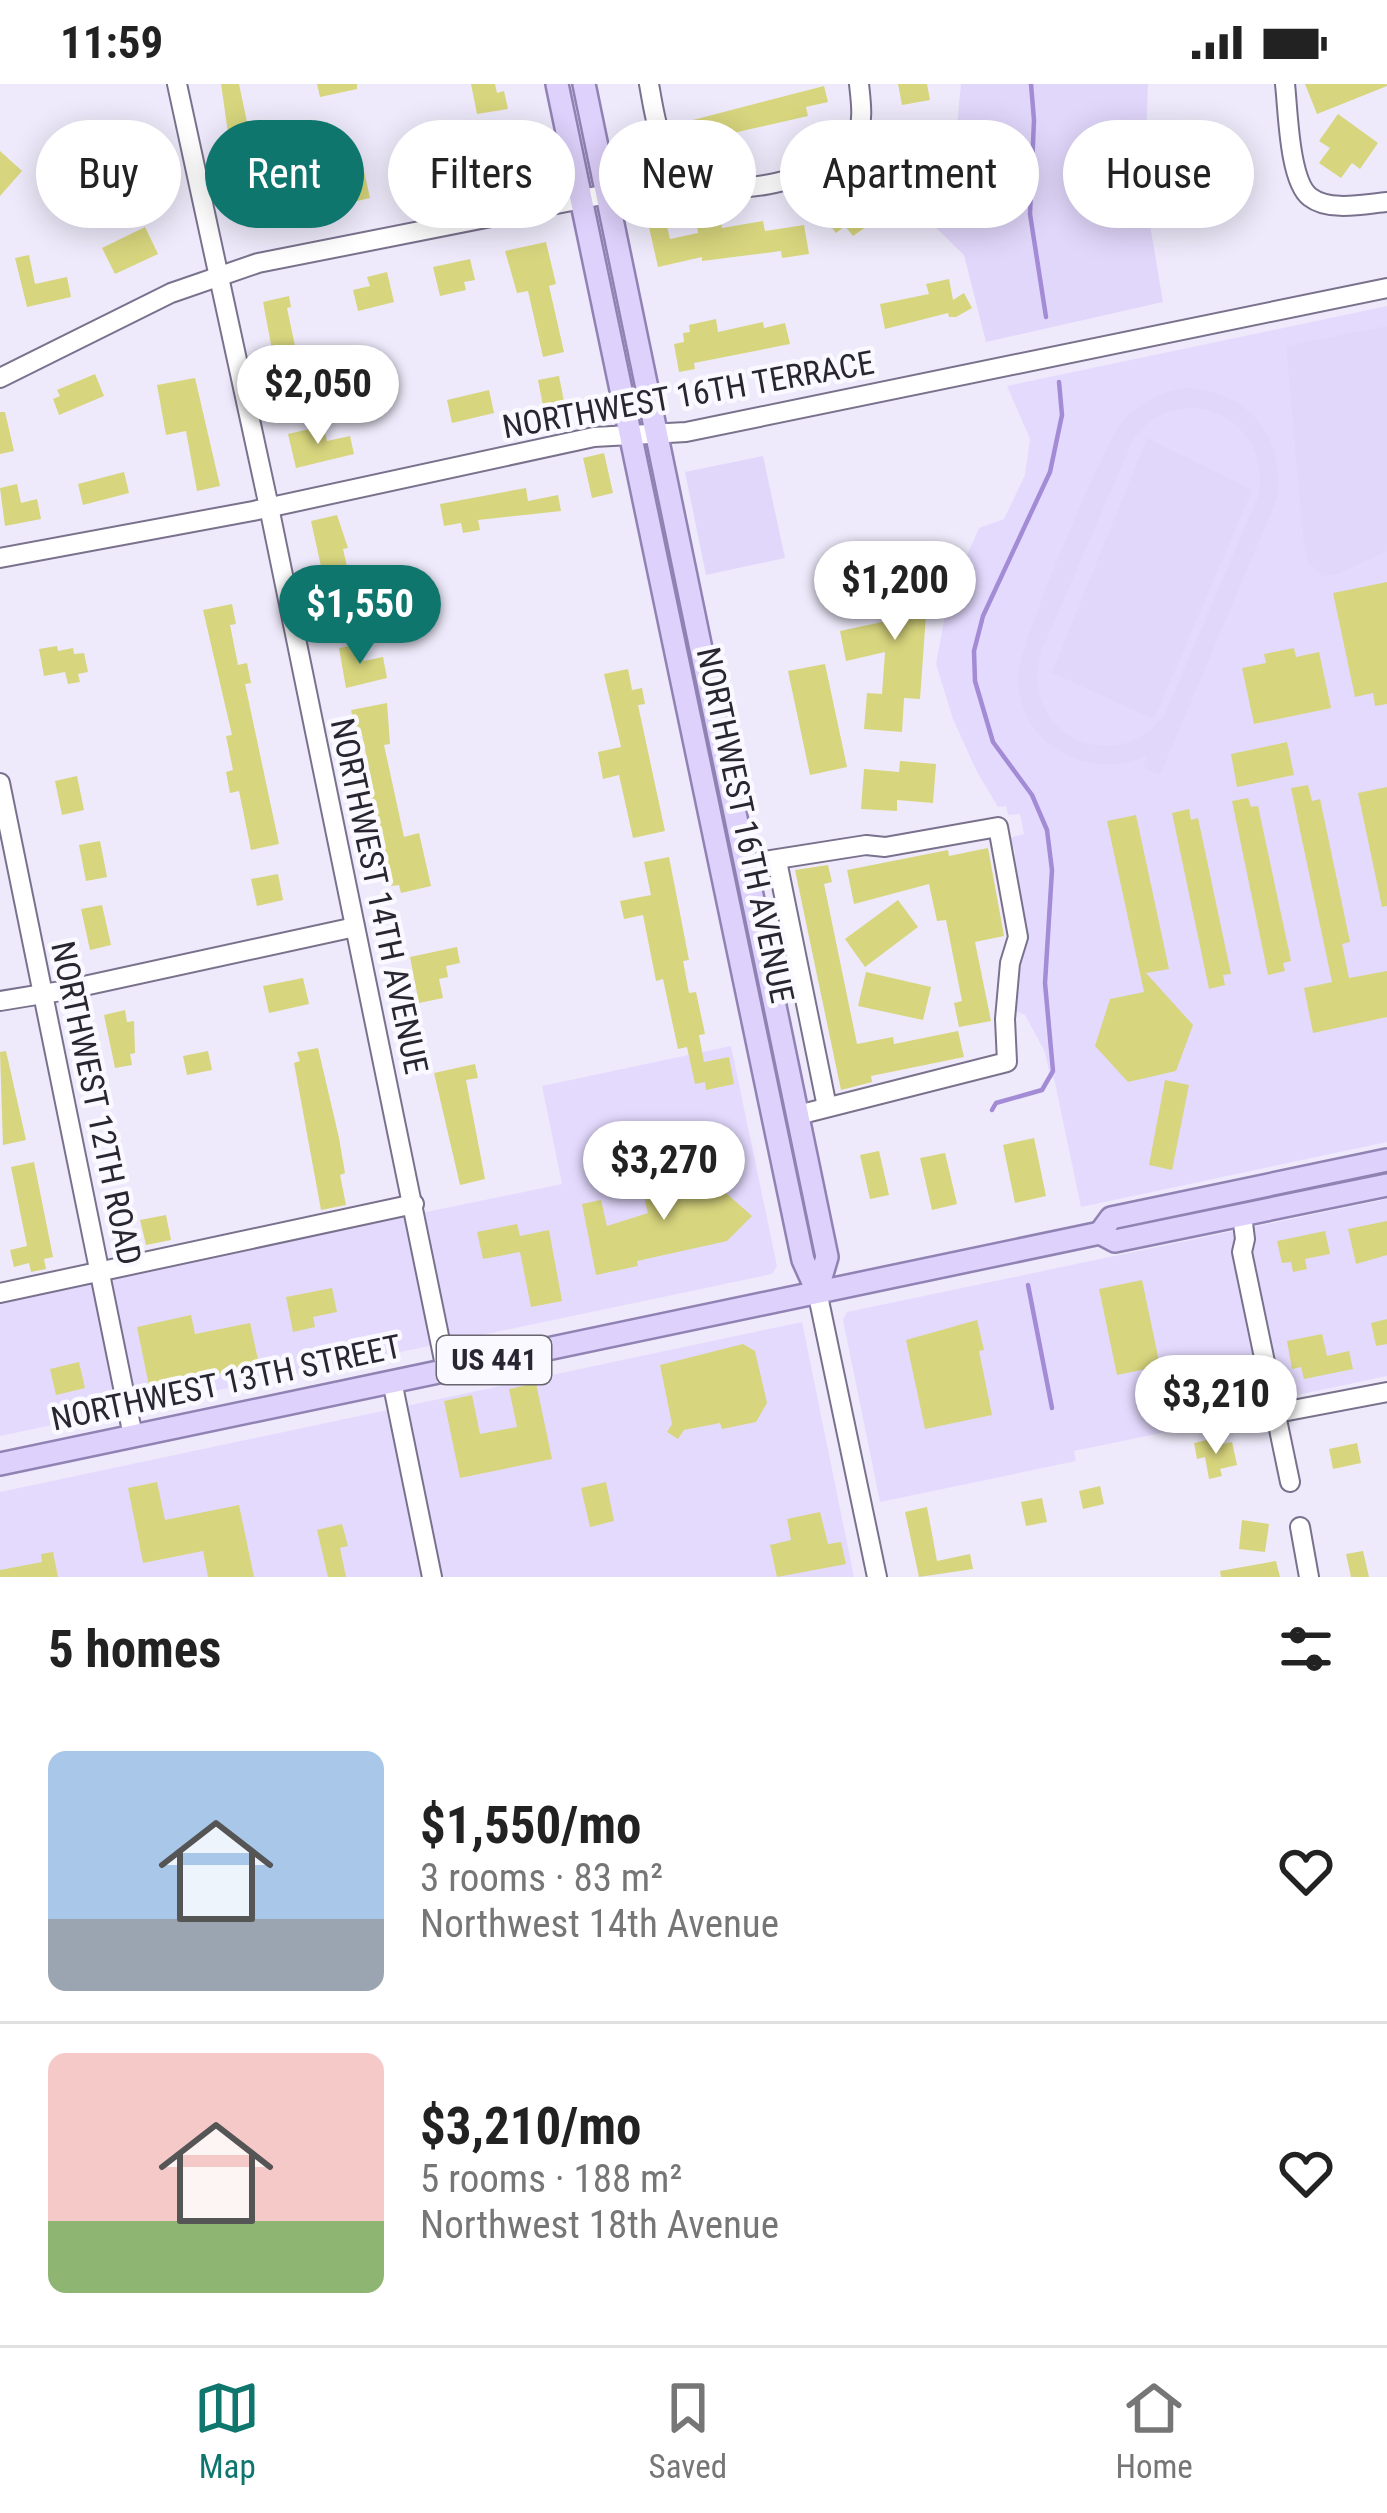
<!DOCTYPE html>
<html lang="en">
<head>
<meta charset="utf-8">
<style>
  :root { --surface:#fff; --page:#f2f2f2; --text:#222; --muted:#767676; --line:#e0e0e0; --accent:#0f766e }
  body { margin:0; font-family:"Roboto Condensed",sans-serif; background:var(--page); color:var(--text); height:100vh; display:flex; flex-direction:column; font-size:45px; white-space:nowrap }
  * { box-sizing:border-box; margin:0 }
  p { font-size:39px; color:var(--muted) }
  .icon { flex:none; width:66px; height:66px; fill:none; stroke:currentColor; stroke-width:2; stroke-linecap:round; stroke-linejoin:round }
  .map { position:relative; height:1493px; overflow:hidden }
  .side { display:flex; flex-direction:column; background:var(--surface); flex:1 }
  .side>* { flex:none }
  .hud { position:absolute; left:36px; top:36px; width:1317px; height:108px; display:flex; gap:24px }
  .price { position:absolute; translate:-50% -102px; padding:0 27px; border-radius:42px; background:#fff; color:#222; font-size:39px; line-height:78px; filter:drop-shadow(0 3px 6px #0008) }
  .price::after { content:''; position:absolute; left:50%; top:72px; width:36px; height:27px; margin-left:-18px; background:inherit; clip-path:polygon(0 0,100% 0,50% 100%) }
  .price.current { background:var(--accent); color:#fff }
  ul { padding:0; list-style:none }
  li { display:flex; align-items:center; gap:36px; height:300px; padding:0 48px }
  li+li { border-top:3px solid var(--line) }
  li span { display:grid; place-items:center; flex:none; width:336px; height:240px; border-radius:18px; color:#555 }
  li>.icon { margin-inline-start:auto }
  span .icon { width:144px; height:144px; fill:#fffc; stroke-width:1 }
  li b { font-size:51px }
  h2 { display:flex; justify-content:space-between; align-items:center; height:144px; padding:0 48px; font-size:51px }
  .tag { padding:0 42px; border-radius:54px; background:var(--surface); box-shadow:0 6px 30px #0003; font-size:42px; line-height:108px }
  .tag.current { background:var(--accent); color:#fff }
  .status { display:flex; justify-content:space-between; align-items:center; height:84px; padding:0 60px; background:var(--surface); direction:ltr }
  .status svg { height:33px; fill:currentColor }
  .tabs { display:flex; justify-content:space-around; align-items:center; height:168px; border-top:3px solid var(--line); background:var(--surface); font-size:33px; color:var(--muted) }
  .tabs a { display:grid; justify-items:center; gap:6px }
  .tabs .current { color:var(--accent) }
  .map>svg:first-child { display:block }
</style>
</head>
<body>
<div class="status"><b>11:59</b><svg viewBox="0 0 49 12"><path d="M0 12V9h3v3zM5 12V6h3v6zM10 12V3h3v9zM15 12V0h3v12zM26 1h20v11H26zM47 4h2v5h-2z"/></svg></div>
<div class="map">
<svg width="1387" height="1493" viewBox="0 0 1387 1493">
  <rect width="100%" height="100%" fill="#eeeafb"/>
  <g fill="#e4dafe">
    <path d="M1387 222V1058L1081 1123 1054 994H1051L1044 966 1025 931 1013 926 1015 767 1008 754 1024 750 1020 730 1008 731 1006 722 998 723 977 688 953 635 936 580 948 515 979 444 1004 435 1025 391 1030 355 1007 302Z"/>
    <path d="M731 962 777 1182 772 1190 0 1352V1216L562 1100 542 1002Z"/>
    <path d="M1387 1115V1292L1283 1314 1258 1329 1074 1367 1076 1377 880 1418 843 1236 847 1228Z"/>
    <path d="M802 1238 854 1493H0V1408Z"/>
  </g>
  <g fill="#e1d7fb" fill-rule="evenodd">
    <path d="M961 0H1148L1144 105 1163 218 986 258 964 171 928 136 954 75Z"/>
    <path d="M1387 242V467L1338 490 1323 492 1308 478 1303 453 1286 262Z"/>
    <path d="M1185 304C1247 305 1287 354 1277 415L1160 691 1143 684 1147 672C1088 698 1016 660 1018 591 1019 561 1102 363 1122 338 1139 318 1160 308 1185 304ZM1197 324C1241 331 1266 367 1259 410L1165 630C1113 699 1016 647 1042 566L1133 356C1149 333 1170 323 1197 324Z"/>
    <path d="M1147 354 1252 406 1154 635 1052 589Z"/>
    <path d="M763 372 785 474 706 491 685 388Z"/>
  </g>
  <g fill="none" stroke-linecap="round" stroke-linejoin="round">
    <g stroke="#a38bd6" stroke-width="4.5">
      <path d="M1031 0 1034 36 1030 130 1046 233"/>
      <path d="M992 1026 996 1019 1042 1006 1053 987 1045 899 1052 786 1047 746 1032 711 993 658 975 597 974 567 983 532 1050 388 1062 331 1059 298"/>
      <path d="M1028 1201 1052 1324"/>
    </g>
  </g>
  <g fill="#d7d57d">
    <path d="M221 0H239L257 85 234 90Z"/>
    <path d="M317 0H357V5L320 13Z"/>
    <path d="M471 0H495L497 9 504 7 508 25 477 30Z"/>
    <path d="M898 0H927L930 16 902 21Z"/>
    <path d="M1305 0H1387V2L1317 30Z"/>
    <path d="M824 2 828 18 806 23 808 32 698 57 693 36Z"/>
    <path d="M1338 30 1378 59 1360 85 1352 79 1341 94 1319 79 1330 64 1319 57Z"/>
    <path d="M518 46 528 92 489 100 486 87 497 84 489 52Z"/>
    <path d="M0 67 22 87 0 112Z"/>
    <path d="M416 74 418 84 446 78 450 101 403 110 396 78Z"/>
    <path d="M340 82 342 92 364 87 370 114 332 123 324 86Z"/>
    <path d="M898 84 913 97 890 126 853 152 845 142 836 149 822 131 853 107 859 115 882 87 890 94Z"/>
    <path d="M665 135 670 155 698 149 697 141 721 138 722 144 763 137 765 147 804 141 809 170 782 174 781 167 702 177V173L658 183 648 139Z"/>
    <path d="M145 143 158 170 115 190 102 164Z"/>
    <path d="M546 158 556 200 549 202 564 268 543 273 528 207 517 209 505 167Z"/>
    <path d="M29 171 35 200 67 193 71 213 27 223 15 174Z"/>
    <path d="M470 175 475 196 464 198 466 206 440 212 433 183Z"/>
    <path d="M387 188 394 218 358 227 353 206 370 202 367 193Z"/>
    <path d="M949 195 953 216 964 209 972 224 956 233H949L948 229 885 245 880 220 929 210 926 200Z"/>
    <path d="M289 212 291 223 287 224 306 314 282 319 263 218Z"/>
    <path d="M716 235 718 248 763 238 764 244 785 239 790 260 694 279 695 285 679 288 674 260 684 258 683 249 690 248 689 241Z"/>
    <path d="M95 290 104 312 59 331 53 315 60 312 57 306Z"/>
    <path d="M559 292 566 328 545 332 538 296Z"/>
    <path d="M195 294 220 402 197 407 186 347 166 351 157 301Z"/>
    <path d="M489 306 494 329 452 339 447 316Z"/>
    <path d="M0 328H5L14 367 0 370Z"/>
    <path d="M323 342 327 357 350 352 354 370 296 384 288 350Z"/>
    <path d="M604 369 613 409 592 414 583 374Z"/>
    <path d="M124 388 129 409 83 421 78 400Z"/>
    <path d="M17 400 21 419 37 415 41 435 5 442 0 404Z"/>
    <path d="M526 404 528 417 558 411 561 427 478 436 480 446 463 449 461 439 444 442 440 420Z"/>
    <path d="M337 431 348 464 343 465 350 496 355 495 358 509 372 506 377 529 333 537 311 437Z"/>
    <path d="M892 471 930 474 920 615 904 614 902 648 864 645 867 609 882 610 885 568 846 577 840 547 887 537Z"/>
    <path d="M1387 498V620L1375 622 1373 609 1355 613 1333 509Z"/>
    <path d="M232 520 236 540 230 541 238 581 247 579 251 599 245 600 279 760 251 766 239 707 230 709 226 688 233 686 226 652 232 651 203 526Z"/>
    <path d="M361 560 364 577 383 573 387 594 346 604 339 564Z"/>
    <path d="M57 562 58 567 73 564 74 570 84 569 88 588 78 590 80 598 68 600 65 588 44 592 39 565Z"/>
    <path d="M1294 564 1296 573 1319 568 1331 624 1254 640 1242 584 1266 579 1264 570Z"/>
    <path d="M825 580 847 683 810 691 788 587Z"/>
    <path d="M628 585 632 606 642 604 645 620 638 621 665 747 633 754 619 691 603 695 598 668 621 663 604 590Z"/>
    <path d="M387 619 390 660 384 661 404 753 419 749 431 802 401 809 399 801 391 802 375 742 364 697 371 695 362 650 356 651 351 626Z"/>
    <path d="M1287 658 1294 691 1237 703 1231 670Z"/>
    <path d="M900 677 936 680 933 719 897 716V727L861 725 864 685 899 688Z"/>
    <path d="M77 692 84 726 62 731 55 697Z"/>
    <path d="M1308 701 1312 717 1320 715 1350 858 1342 860 1349 894 1387 887V933L1313 949 1304 904 1332 898 1291 704Z"/>
    <path d="M1387 703V822L1382 823 1358 709Z"/>
    <path d="M1248 714 1251 723 1258 722 1291 877 1283 879 1285 887 1268 891 1232 717Z"/>
    <path d="M1189 725 1191 736 1198 734 1231 890 1223 891 1225 901 1209 905 1172 729Z"/>
    <path d="M1136 731 1169 885 1146 889 1193 941 1176 987 1128 998 1095 962 1110 915 1144 908 1107 737Z"/>
    <path d="M100 757 107 793 86 797 79 761Z"/>
    <path d="M988 764 1004 852 975 858 991 937 959 943 954 919 962 917 946 836 937 837 929 800 854 820 847 786 948 766 949 772Z"/>
    <path d="M669 773 689 876 683 877 689 909 696 908 705 950 699 951 704 978 729 973 734 1000 706 1006 705 998 695 1000 687 963 678 965 663 895 656 897 643 831 624 835 620 817 651 811 644 778Z"/>
    <path d="M828 781 832 798 824 800 857 960 893 953 894 960 958 947 964 973 871 992 872 998 841 1006 795 786Z"/>
    <path d="M278 790 283 816 257 822 251 795Z"/>
    <path d="M898 816 918 843 865 883 845 855Z"/>
    <path d="M102 821 111 861 90 866 81 825Z"/>
    <path d="M457 863 460 879 446 882 448 893 439 895 443 914 419 919 410 873Z"/>
    <path d="M866 888 931 903 923 936 858 922Z"/>
    <path d="M303 894 309 920 269 929 263 902Z"/>
    <path d="M125 926 127 938 134 937 135 969 130 970 132 981 115 984 104 931Z"/>
    <path d="M318 964 339 1054 345 1089 340 1091 346 1121 321 1126 294 979 300 977 297 968Z"/>
    <path d="M6 967 26 1056 3 1061 0 968Z"/>
    <path d="M208 967 212 986 187 991 183 972Z"/>
    <path d="M475 980 478 994 466 996 485 1095 460 1101 434 989Z"/>
    <path d="M1165 996 1189 1001 1172 1086 1149 1081Z"/>
    <path d="M1034 1054 1046 1112 1015 1119 1003 1061Z"/>
    <path d="M879 1067 889 1111 870 1115 860 1071Z"/>
    <path d="M945 1069 957 1120 932 1126 920 1074Z"/>
    <path d="M34 1078 53 1173 44 1175 46 1185 31 1188 29 1179 14 1183 10 1166 27 1162 11 1083Z"/>
    <path d="M692 1081 705 1099 709 1094 752 1132 727 1157 637 1177 638 1182 596 1191 582 1120 601 1116 607 1142 648 1129 639 1092 656 1089 663 1114Z"/>
    <path d="M166 1131 171 1156 146 1161 140 1136Z"/>
    <path d="M1387 1137V1171L1356 1180 1348 1145Z"/>
    <path d="M517 1140 520 1152 549 1146 562 1217 531 1223 520 1168 483 1175 477 1148Z"/>
    <path d="M1325 1147 1330 1170 1305 1175 1307 1185 1293 1188 1291 1178 1282 1179 1277 1157Z"/>
    <path d="M1142 1196 1160 1282 1117 1291 1099 1205Z"/>
    <path d="M332 1204 337 1228 313 1233 315 1243 293 1248 286 1213Z"/>
    <path d="M191 1231 195 1250 250 1239 259 1280 150 1307 137 1243Z"/>
    <path d="M1387 1235V1260L1376 1262 1371 1239Z"/>
    <path d="M977 1236 984 1266 979 1267 992 1331 925 1345 906 1256Z"/>
    <path d="M1322 1250 1327 1272 1349 1267 1353 1285 1304 1295 1301 1283 1292 1285 1287 1257Z"/>
    <path d="M743 1260 755 1267 767 1319 756 1338 722 1345 720 1339 684 1346 678 1355 667 1348 672 1340 660 1281Z"/>
    <path d="M79 1278 85 1304 56 1311 50 1285Z"/>
    <path d="M536 1299 552 1375 460 1394 444 1317 472 1311 480 1350 517 1343 509 1305Z"/>
    <path d="M1211 1355 1212 1362 1232 1358 1237 1381 1220 1385 1222 1392 1209 1395 1205 1373 1197 1375 1194 1359Z"/>
    <path d="M1357 1359 1361 1379 1333 1385 1329 1365Z"/>
    <path d="M157 1398 165 1436 239 1421 254 1493H208L203 1467 143 1479 128 1404Z"/>
    <path d="M606 1398 614 1437 590 1443 581 1404Z"/>
    <path d="M1100 1402 1104 1420 1083 1425 1079 1407Z"/>
    <path d="M1042 1414 1047 1438 1026 1442 1021 1418Z"/>
    <path d="M927 1423 937 1477 970 1470 973 1485 919 1493 905 1428Z"/>
    <path d="M820 1428 828 1460 841 1458 846 1480 777 1493 770 1461 791 1456 787 1435Z"/>
    <path d="M1242 1436 1269 1440 1265 1468 1239 1465Z"/>
    <path d="M342 1440 348 1462 340 1464 346 1493H328L317 1446Z"/>
    <path d="M1363 1467 1369 1493H1351L1346 1470Z"/>
    <path d="M53 1468 58 1493H0V1486L42 1478 41 1470Z"/>
    <path d="M1276 1477 1280 1493H1221L1220 1487Z"/>
  </g>
  <g fill="none" stroke-linecap="round" stroke-linejoin="round">
    <g stroke="#7a728d" stroke-width="22">
      <g id="minor">
        <path d="M177 0 269 423 446 1286"/>
        <path d="M649 0C655 33 659 70 686 93 719 120 837 94 856 55 864 38 861 18 859 0"/>
        <path d="M1285 0C1288 26 1289 97 1310 113 1329 128 1365 120 1387 118"/>
        <path d="M0 294 171 209 258 179 607 110"/>
        <path d="M0 474 253 427 594 353 686 348 1387 204"/>
        <path d="M0 699 133 1352"/>
        <path d="M777 777 827 1023"/>
        <path d="M745 780 866 761 885 763 998 743 1018 853 1010 879 1005 935 1007 978 798 1031"/>
        <path d="M0 917 61 907 355 843"/>
        <path d="M1242 1131 1245 1155 1242 1168 1290 1398"/>
        <path d="M817 1207 877 1493"/>
        <path d="M0 1209 414 1120"/>
        <path d="M392 1297 432 1493"/>
        <path d="M1277 1329 1387 1308"/>
        <path d="M1300 1443 1309 1493"/>
      </g>
    </g>
    <g stroke="#9082b3" stroke-width="26">
      <g id="major">
        <path d="M557 0 803 1176 817 1207"/>
        <path d="M584 0 827 1173 817 1207"/>
        <path d="M1100 1149 1111 1134 1387 1076"/>
        <path d="M0 1380 1100 1149 1115 1157 1387 1101"/>
      </g>
    </g>
    <use href="#minor" stroke="#fff" stroke-width="18"/>
    <use href="#major" stroke="#ded1fb" stroke-width="21"/>
  </g>
  <g text-anchor="middle" stroke-width="9" stroke-linejoin="round" paint-order="stroke">
    <rect fill="#faf9ff" stroke="#68656f" stroke-width="3" x="437" y="1252" width="114" height="48" rx="9"/>
    <g font-size="30" font-weight="bold" fill="#292631">
      <text x="494" y="1286">US 441</text>
    </g>
    <g font-size="33" fill="#292631" stroke="#faf9ff">
      <text transform="translate(688 310) rotate(-10)" y="12">NORTHWEST 16TH TERRACE</text>
      <text transform="translate(746 741) rotate(78)" y="12">NORTHWEST 16TH AVENUE</text>
      <text transform="translate(380 812) rotate(78)" y="12">NORTHWEST 14TH AVENUE</text>
      <text transform="translate(97 1019) rotate(78)" y="12">NORTHWEST 12TH ROAD</text>
      <text transform="translate(226 1298) rotate(-12)" y="12">NORTHWEST 13TH STREET</text>
    </g>
  </g>
</svg>
<b class="price" style="left:318px;top:363px">$2,050</b>
<b class="price" style="left:895px;top:559px">$1,200</b>
<b class="price current" style="left:360px;top:583px">$1,550</b>
<b class="price" style="left:664px;top:1139px">$3,270</b>
<b class="price" style="left:1216px;top:1373px">$3,210</b>
<div class="hud">
<a class="tag">Buy</a>
<a class="tag current">Rent</a>
<a class="tag">Filters</a>
<a class="tag">New</a>
<a class="tag">Apartment</a>
<a class="tag">House</a>
</div>
</div>
<section class="side">
<h2>5 homes<svg class="icon" aria-label="filters" viewBox="0 0 24 24"><path d="M4 7h16M4 17h16"/><circle cx="9" cy="7" r="2"/><circle cx="15" cy="17" r="2"/></svg></h2>
<ul>
<li><span style="background:linear-gradient(#a9c7e8 70%,#9aa5b1 0)"><svg class="icon" aria-label="home" viewBox="0 0 24 24"><path d="M3 11l9-7 9 7M6 9v11h12V9"/></svg></span><div><b>$1,550/mo</b><p>3 rooms · 83 m²</p><p>Northwest 14th Avenue</p></div><svg class="icon" aria-label="heart" viewBox="0 0 24 24"><path d="M12 20l-8-8c-3-5 5-10 8-4 3-6 11-1 8 4z"/></svg></li>
<li><span style="background:linear-gradient(#f6c9c9 70%,#8fb573 0)"><svg class="icon" aria-label="home" viewBox="0 0 24 24"><path d="M3 11l9-7 9 7M6 9v11h12V9"/></svg></span><div><b>$3,210/mo</b><p>5 rooms · 188 m²</p><p>Northwest 18th Avenue</p></div><svg class="icon" aria-label="heart" viewBox="0 0 24 24"><path d="M12 20l-8-8c-3-5 5-10 8-4 3-6 11-1 8 4z"/></svg></li>
</ul>
</section>
<nav class="tabs">
<a class="current"><svg class="icon" aria-label="map" viewBox="0 0 24 24"><path d="M3 6l6-2 6 2 6-2v14l-6 2-6-2-6 2zM9 4v14M15 6v14"/></svg>Map</a>
<a><svg class="icon" aria-label="saved" viewBox="0 0 24 24"><path d="M7 4h10v16l-5-4-5 4z"/></svg>Saved</a>
<a><svg class="icon" aria-label="home" viewBox="0 0 24 24"><path d="M3 11l9-7 9 7M6 9v11h12V9"/></svg>Home</a>
</nav>
</body>
</html>
